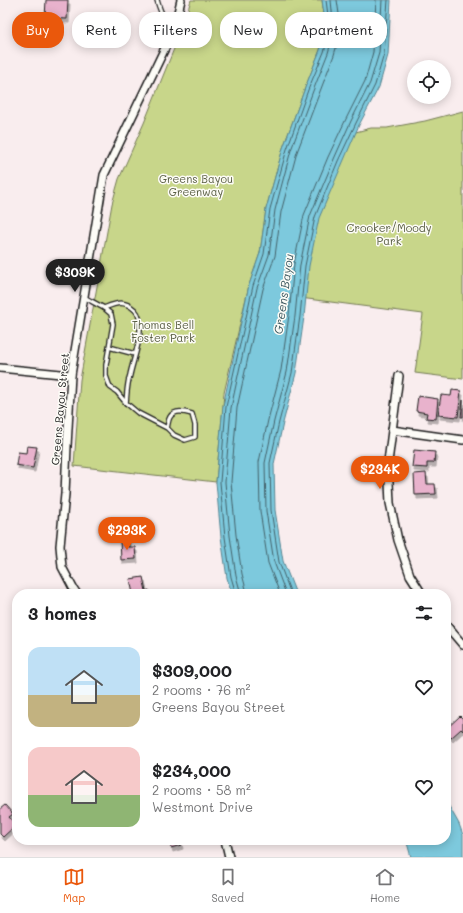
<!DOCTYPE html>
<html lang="en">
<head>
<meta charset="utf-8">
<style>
  :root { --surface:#fff; --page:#f6f6f6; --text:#202124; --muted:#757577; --line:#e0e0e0; --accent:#ea580c }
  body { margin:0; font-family:Mali,sans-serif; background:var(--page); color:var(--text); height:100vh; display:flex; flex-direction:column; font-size:15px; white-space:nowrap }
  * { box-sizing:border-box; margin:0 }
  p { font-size:13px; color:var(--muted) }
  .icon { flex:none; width:22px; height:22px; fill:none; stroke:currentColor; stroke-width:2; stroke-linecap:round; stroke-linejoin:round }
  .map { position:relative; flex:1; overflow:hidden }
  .sheet { position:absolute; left:12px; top:589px; width:439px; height:256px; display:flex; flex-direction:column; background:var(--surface); border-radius:16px; box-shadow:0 2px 10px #0003 }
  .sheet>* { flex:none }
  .top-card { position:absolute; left:12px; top:12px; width:439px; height:36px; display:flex; gap:8px }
  .buttons { position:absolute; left:407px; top:60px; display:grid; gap:8px }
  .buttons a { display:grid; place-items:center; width:44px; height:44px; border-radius:50%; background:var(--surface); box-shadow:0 2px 10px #0003; font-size:20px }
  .price { position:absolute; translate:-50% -34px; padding:0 9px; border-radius:14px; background:var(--accent); color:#fff; font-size:13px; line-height:26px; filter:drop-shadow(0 1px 2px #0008) }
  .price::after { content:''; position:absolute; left:50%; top:24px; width:12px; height:9px; margin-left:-6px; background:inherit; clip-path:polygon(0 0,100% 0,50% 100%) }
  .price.selected { background:#222; color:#fff }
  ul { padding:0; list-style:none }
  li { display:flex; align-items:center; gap:12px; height:100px; padding:0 16px }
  li span { display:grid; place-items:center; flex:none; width:112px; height:80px; border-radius:12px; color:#555 }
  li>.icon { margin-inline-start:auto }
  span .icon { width:48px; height:48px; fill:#fffc; stroke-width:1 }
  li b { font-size:17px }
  h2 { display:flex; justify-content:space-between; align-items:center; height:48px; padding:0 16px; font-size:17px }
  .tag { padding:0 14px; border-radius:16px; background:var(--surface); box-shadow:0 2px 10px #0003; font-size:14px; line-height:36px }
  .tag.selected { background:var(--accent); color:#fff }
  .tabs { display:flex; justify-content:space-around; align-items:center; height:56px; border-top:1px solid var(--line); background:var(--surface); font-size:11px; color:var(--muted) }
  .tabs a { display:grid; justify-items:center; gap:2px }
  .tabs .selected { color:var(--accent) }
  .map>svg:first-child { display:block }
</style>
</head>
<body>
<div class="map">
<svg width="463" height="857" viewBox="0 0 463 857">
  <defs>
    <filter id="shadow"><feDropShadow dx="2" dy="4" stdDeviation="0" flood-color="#0004"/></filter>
  </defs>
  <rect width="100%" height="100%" fill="#f9edee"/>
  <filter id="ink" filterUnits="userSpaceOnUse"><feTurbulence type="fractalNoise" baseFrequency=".025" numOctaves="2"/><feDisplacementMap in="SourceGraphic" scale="8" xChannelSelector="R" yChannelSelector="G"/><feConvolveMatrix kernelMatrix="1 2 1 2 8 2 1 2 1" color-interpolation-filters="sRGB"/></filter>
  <g filter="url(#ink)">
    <g fill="#c8d68a" stroke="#727953">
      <path d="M191 0H322L326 30 320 50 305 88 283 148 266 209 260 253 249 285 224 393 223 406 216 482 74 466 80 380 112 204 119 179 144 123 182 29Z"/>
      <path d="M463 111V379L415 373 423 314 300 298 311 231 348 134 371 128H387L425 121Z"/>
    </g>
    <g fill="#7dc9dd" stroke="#568490">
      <path d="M322 0H391L388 55 379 87 359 125 319 218 309 266 304 317 296 373 283 423 274 464 275 510 283 561 296 594H232L227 578 221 537 216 482 223 406 249 285 260 253 266 209 283 148 305 88 320 50 326 30Z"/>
      <path d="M446 801 459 824 463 835V857H411L407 843 404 840H446Z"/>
    </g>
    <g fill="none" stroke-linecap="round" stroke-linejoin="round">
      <g stroke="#436169" stroke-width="1">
        <path d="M236 594 231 577 225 537 220 482 226 407 253 286 264 254 270 209 287 149 308 90 324 52 330 31 326 0"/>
        <path d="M241 594 236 576 230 536 225 482 231 408 257 288 269 255 275 210 291 150 313 91 328 53 334 32 331 0"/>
        <path d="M247 594 246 589 242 574 236 535 231 482 237 408 263 289 275 256 281 212 297 152 319 94 334 55 340 34 341 28 337 0"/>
        <path d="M280 594 268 563 260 511 259 462 268 420 281 370 289 315 294 264 304 215 328 157 346 119 365 81 373 52 376 0"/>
        <path d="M286 594 274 562 266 511 265 463 274 421 287 372 295 316 300 265 310 216 334 159 351 121 370 83 379 53 382 0"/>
        <path d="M291 594 279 562 271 510 270 463 279 422 292 373 300 316 305 266 315 217 338 161 356 123 375 85 384 54 388 0"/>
      </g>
    </g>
    <g fill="#e8b2cc" stroke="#1c1c1c" filter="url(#shadow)">
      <path d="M46 0H68L67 19 45 18Z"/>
      <path d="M452 390 461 391 458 417 438 415 441 395 451 396Z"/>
      <path d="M418 396 438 399 436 419 426 418 427 413 416 411Z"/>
      <path d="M463 400V417H461Z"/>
      <path d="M27 446 37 447 33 468 16 465 18 452 26 453Z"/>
      <path d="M414 450 435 452 434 463H427V468L412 467Z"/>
      <path d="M426 473 427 484H435L436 494 415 495 414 474Z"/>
      <path d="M128 539V547H135L136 559 121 560 120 540Z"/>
      <path d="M143 577 146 591 149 590 150 594H133L130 579Z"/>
      <path d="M460 716 463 719V731L461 729 451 738 446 732V729Z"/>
      <path d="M5 805 13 814 9 817 16 825 3 837 0 834V809Z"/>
      <path d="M169 840H180L181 845 171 848Z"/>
    </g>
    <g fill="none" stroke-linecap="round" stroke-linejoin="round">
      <g stroke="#1c1c1c" stroke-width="6">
        <g id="lane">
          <path d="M157 0C161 14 162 17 175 25"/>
          <path d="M84 297 91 301 104 308 111 314 113 324 106 365V376L110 387 117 392 126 403 138 413 167 428 174 435 185 440 195 437V425L192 414C185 412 175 409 170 417 168 420 168 425 167 428"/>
          <path d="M104 308C117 303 124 300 135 310 148 323 133 359 130 375 127 384 127 393 126 403"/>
          <path d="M109 347 135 354"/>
        </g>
      </g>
      <g stroke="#1c1c1c" stroke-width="10">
        <g id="street">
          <path d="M0 368 71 375"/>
          <path d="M399 376 388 462 390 503 398 540 410 575 422 594"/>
          <path d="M392 430 463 440"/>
          <path d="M77 594 73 588 62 567 60 546 65 494 67 446 71 375 104 175 165 48 175 25 181 0"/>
          <path d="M446 625 463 645"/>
          <path d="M225 840 229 857"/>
        </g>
      </g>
      <use href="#lane" stroke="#fdfcf7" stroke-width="3.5"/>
      <use href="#street" stroke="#fdfcf7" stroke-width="7"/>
    </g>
  </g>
  <g text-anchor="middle" stroke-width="3" stroke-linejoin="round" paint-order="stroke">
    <g font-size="11" fill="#585d42" stroke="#fdfcf7">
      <text x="196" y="183">Greens Bayou<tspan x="196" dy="13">Greenway</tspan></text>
      <text x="389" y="232">Crooker/Moody<tspan x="389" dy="13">Park</tspan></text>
      <text x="163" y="329">Thomas Bell<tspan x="163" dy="13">Foster Park</tspan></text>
    </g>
    <g font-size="11" fill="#1c1c1c" stroke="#fdfcf7">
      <text transform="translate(60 409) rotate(-85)" y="4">Greens Bayou Street</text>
    </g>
    <g font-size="12" font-style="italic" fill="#3e5960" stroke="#fdfcf7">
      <text transform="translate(284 294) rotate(-82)" y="4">Greens Bayou</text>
    </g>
  </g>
</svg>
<div class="buttons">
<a><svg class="icon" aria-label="locate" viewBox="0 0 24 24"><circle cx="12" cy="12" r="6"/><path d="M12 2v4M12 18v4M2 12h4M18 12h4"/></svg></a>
</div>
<b class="price selected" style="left:75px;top:293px">$309K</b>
<b class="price" style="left:380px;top:490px">$234K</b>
<b class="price" style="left:127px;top:551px">$293K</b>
<div class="top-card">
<a class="tag selected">Buy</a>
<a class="tag">Rent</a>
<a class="tag">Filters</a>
<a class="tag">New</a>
<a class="tag">Apartment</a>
</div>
<section class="sheet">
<h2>3 homes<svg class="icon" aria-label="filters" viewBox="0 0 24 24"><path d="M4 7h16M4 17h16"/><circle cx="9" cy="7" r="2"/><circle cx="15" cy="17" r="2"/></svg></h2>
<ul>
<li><span style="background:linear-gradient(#bfe0f5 60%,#c2b280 0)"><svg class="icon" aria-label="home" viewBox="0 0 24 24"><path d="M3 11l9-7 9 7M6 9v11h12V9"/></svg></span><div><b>$309,000</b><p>2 rooms · 76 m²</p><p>Greens Bayou Street</p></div><svg class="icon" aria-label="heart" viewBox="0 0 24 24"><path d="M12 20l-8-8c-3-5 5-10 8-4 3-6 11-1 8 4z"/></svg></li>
<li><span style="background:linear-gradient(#f6c9c9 60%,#8fb573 0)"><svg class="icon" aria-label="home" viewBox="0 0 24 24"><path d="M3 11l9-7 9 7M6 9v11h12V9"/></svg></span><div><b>$234,000</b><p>2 rooms · 58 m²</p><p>Westmont Drive</p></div><svg class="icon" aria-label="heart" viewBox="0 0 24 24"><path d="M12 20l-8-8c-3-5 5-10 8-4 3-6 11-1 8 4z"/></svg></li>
</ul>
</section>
</div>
<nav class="tabs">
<a class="selected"><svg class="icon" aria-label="map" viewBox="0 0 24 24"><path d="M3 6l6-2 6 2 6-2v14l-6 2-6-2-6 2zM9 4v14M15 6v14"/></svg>Map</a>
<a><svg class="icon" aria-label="saved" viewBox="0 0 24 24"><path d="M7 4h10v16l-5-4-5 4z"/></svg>Saved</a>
<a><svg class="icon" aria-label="home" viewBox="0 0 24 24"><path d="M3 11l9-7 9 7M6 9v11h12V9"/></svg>Home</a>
</nav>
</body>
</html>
